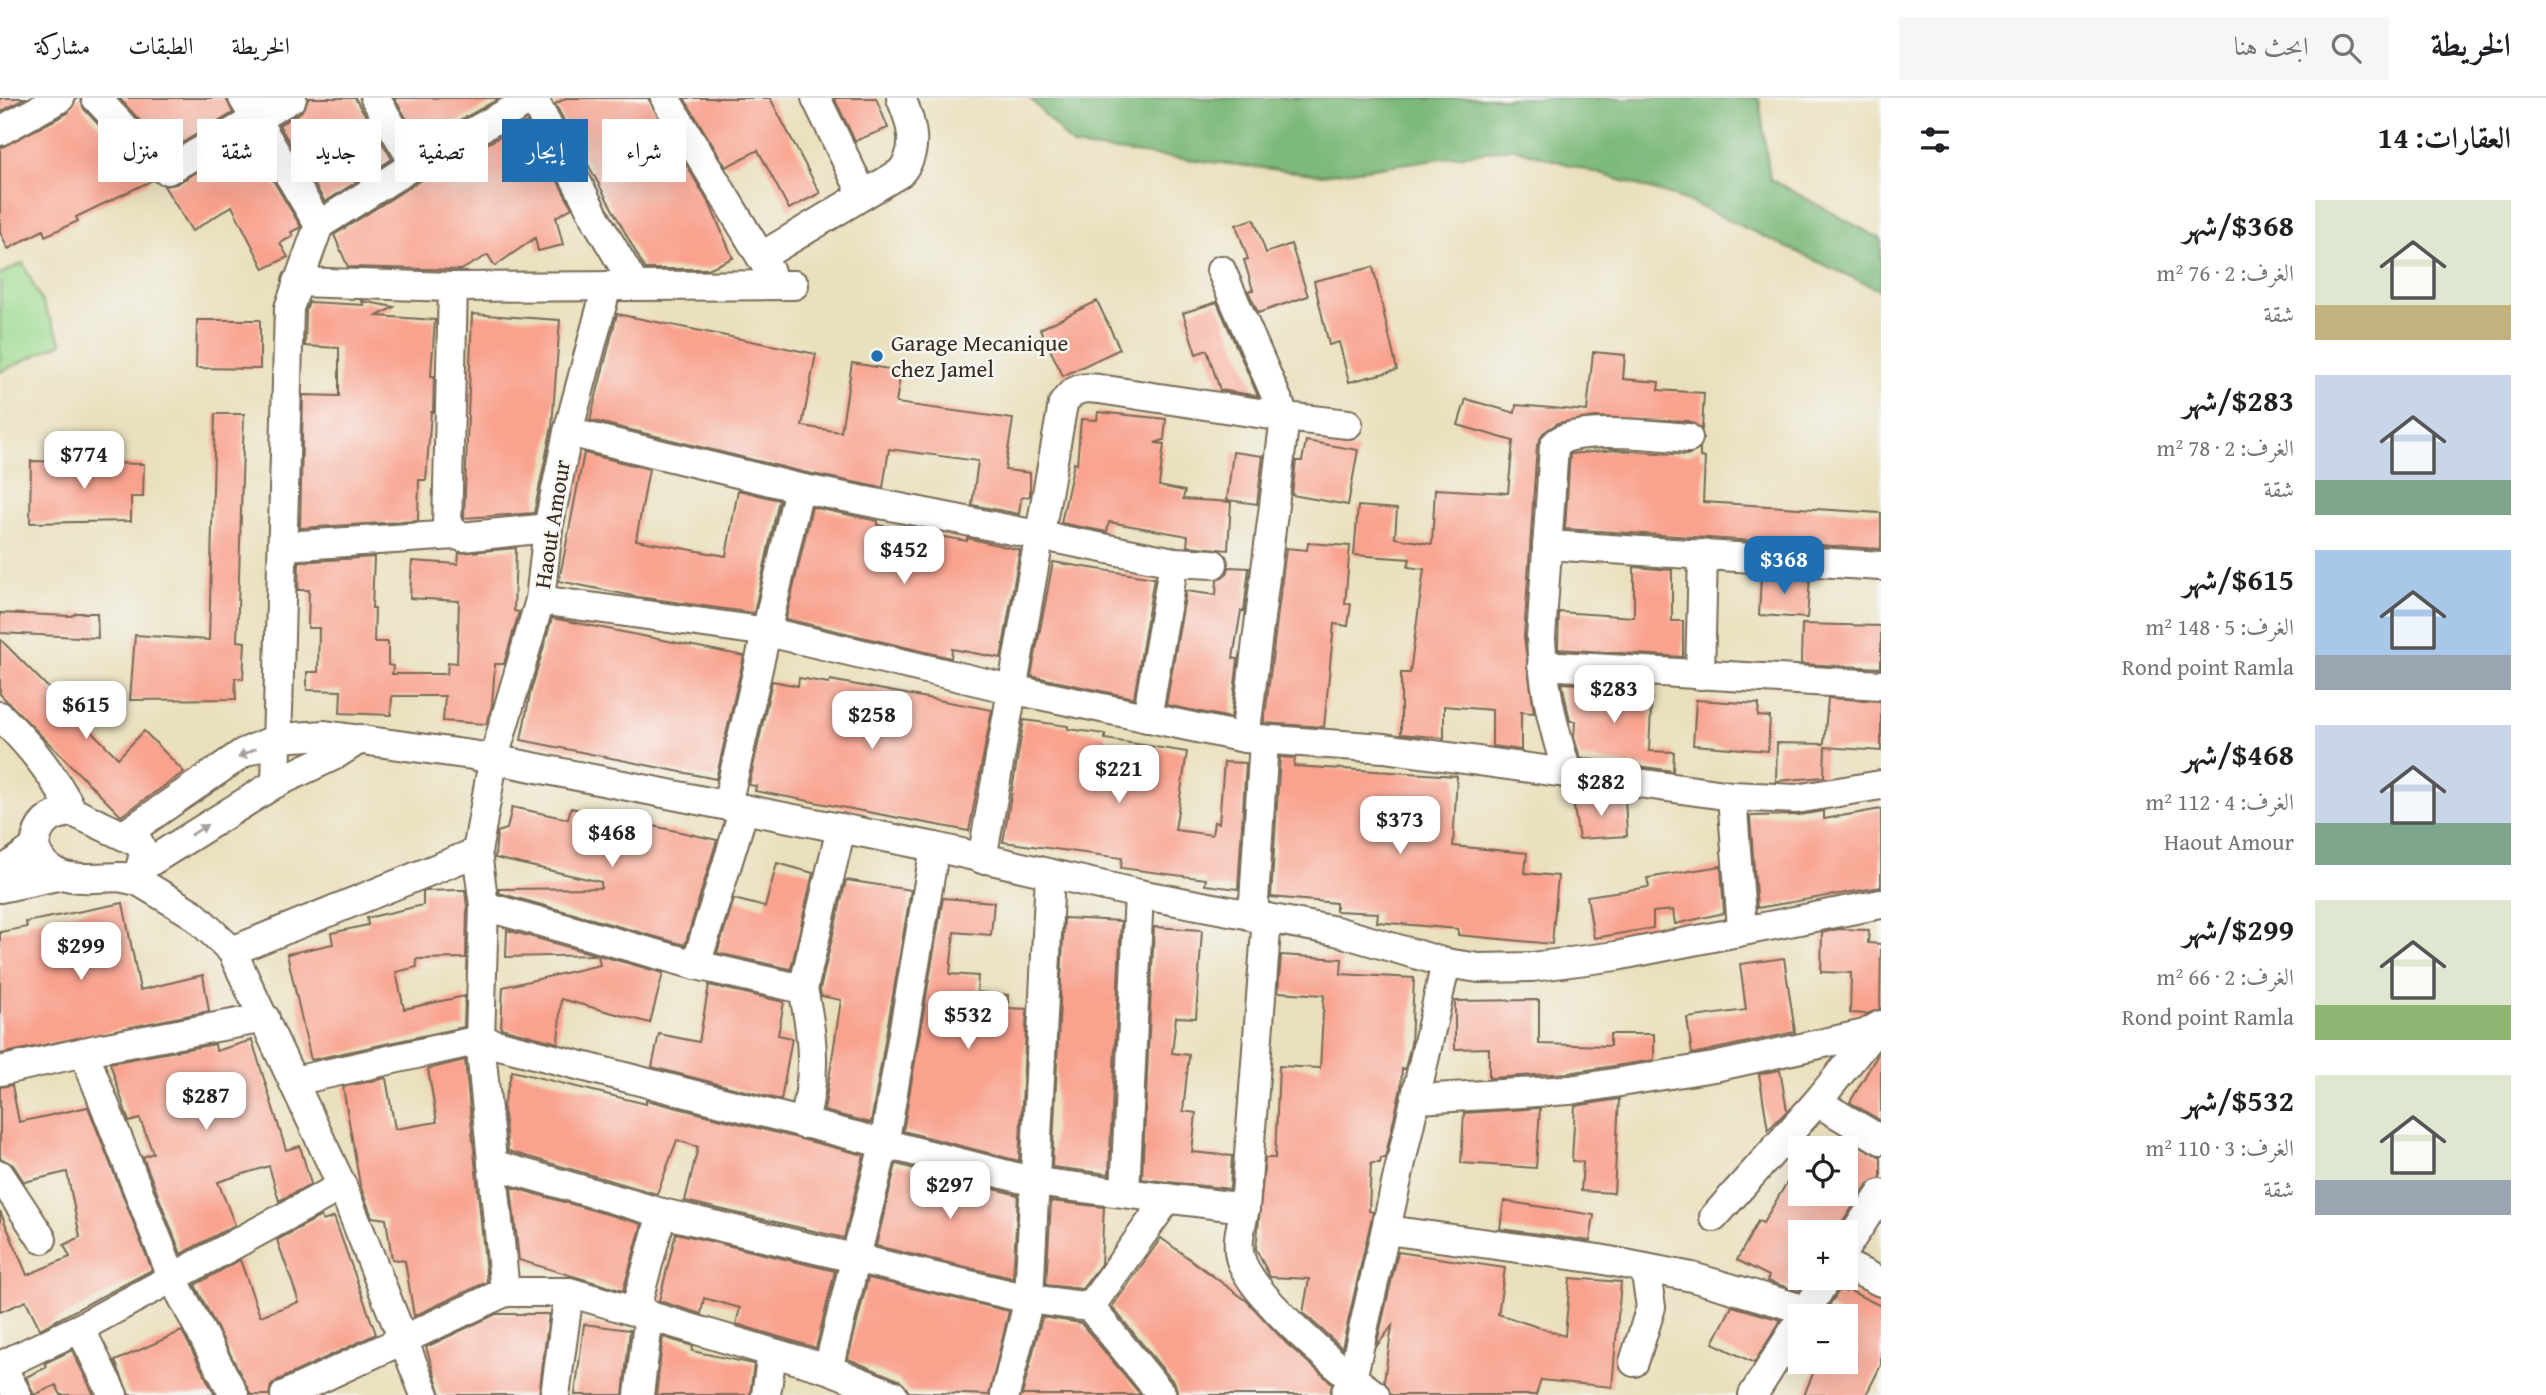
<!DOCTYPE html>
<html lang="ar">
<head>
<meta charset="utf-8">
<style>
  :root { --surface:#fff; --page:#f6f6f6; --text:#202124; --muted:#757577; --line:#e0e0e0; --accent:#1f6fb2 }
  body { margin:0; font-family:"Gentium Book Plus",Amiri,serif; background:var(--page); color:var(--text); direction:rtl; height:100vh; display:flex; flex-direction:column; font-size:26px; white-space:nowrap }
  * { box-sizing:border-box; margin:0 }
  p { font-size:23px; color:var(--muted) }
  .icon { flex:none; width:38px; height:38px; fill:none; stroke:currentColor; stroke-width:2; stroke-linecap:round; stroke-linejoin:round }
  .map { position:relative; flex:1; overflow:hidden; direction:ltr }
  .drawer { display:flex; flex-direction:column; background:var(--surface); width:665px }
  .drawer>* { flex:none }
  .hud { position:absolute; left:21px; top:21px; width:665px; height:63px; direction:rtl; display:flex; gap:14px }
  .buttons { position:absolute; left:1788px; top:1038px; display:grid; gap:14px }
  .buttons a { display:grid; place-items:center; width:70px; height:70px; border-radius:0px; background:var(--surface); box-shadow:0 7px 28px #0002; font-size:35px }
  .price { position:absolute; translate:-50% -60px; padding:0 16px; border-radius:14px; background:#fff; color:#222; font-size:23px; line-height:46px; filter:drop-shadow(0 2px 4px #0008) }
  .price::after { content:''; position:absolute; left:50%; top:42px; width:21px; height:16px; margin-left:-10px; background:inherit; clip-path:polygon(0 0,100% 0,50% 100%) }
  .price.selected { background:var(--accent); color:#fff }
  ul { padding:0; list-style:none }
  li { display:flex; align-items:center; gap:21px; height:175px; padding:0 35px }
  li span { display:grid; place-items:center; flex:none; width:196px; height:140px; border-radius:0px; color:#555 }
  li>.icon { margin-inline-start:auto }
  span .icon { width:84px; height:84px; fill:#fffc; stroke-width:1 }
  li b { font-size:30px }
  h2 { display:flex; justify-content:space-between; align-items:center; height:84px; padding:0 35px; font-size:30px }
  .tag { padding:0 24px; border-radius:0px; background:var(--surface); box-shadow:0 7px 28px #0002; font-size:24px; line-height:63px }
  .tag.selected { background:var(--accent); color:#fff }
  header { display:flex; align-items:center; gap:42px; box-sizing:border-box; height:98px; padding:0 35px; background:var(--surface); border-bottom:2px solid var(--line) }
  header strong { font-size:33px }
  nav { display:flex; gap:38px; margin-inline-start:auto; font-size:24px }
  .search { width:490px; height:63px; background:var(--page); display:flex; align-items:center; gap:18px; box-sizing:border-box; padding:0 24px; border-radius:0px; color:var(--muted); font-size:26px }
  main { display:flex; flex:1; min-height:0 }
  .map>svg:first-child { display:block }
</style>
</head>
<body>
<header>
<strong>الخريطة</strong>
<div class="search"><svg class="icon" aria-label="search" viewBox="0 0 24 24"><circle cx="10" cy="10" r="6"/><path d="M15 15l6 6"/></svg>ابحث هنا</div>
<nav><a>الخريطة</a><a>الطبقات</a><a>مشاركة</a></nav>
</header>
<main>
<section class="drawer">
<h2>العقارات: 14<svg class="icon" aria-label="filters" viewBox="0 0 24 24"><path d="M4 7h16M4 17h16"/><circle cx="9" cy="7" r="2"/><circle cx="15" cy="17" r="2"/></svg></h2>
<ul>
<li><span style="background:linear-gradient(#dfe7d0 75%,#c2b280 0)"><svg class="icon" aria-label="home" viewBox="0 0 24 24"><path d="M3 11l9-7 9 7M6 9v11h12V9"/></svg></span><div><b>$368/شهر</b><p>الغرف: 2 · 76 m²</p><p>شقة</p></div></li>
<li><span style="background:linear-gradient(#c9d6e8 75%,#7fa58c 0)"><svg class="icon" aria-label="home" viewBox="0 0 24 24"><path d="M3 11l9-7 9 7M6 9v11h12V9"/></svg></span><div><b>$283/شهر</b><p>الغرف: 2 · 78 m²</p><p>شقة</p></div></li>
<li><span style="background:linear-gradient(#a9c7e8 75%,#9aa5b1 0)"><svg class="icon" aria-label="home" viewBox="0 0 24 24"><path d="M3 11l9-7 9 7M6 9v11h12V9"/></svg></span><div><b>$615/شهر</b><p>الغرف: 5 · 148 m²</p><p>Rond point Ramla</p></div></li>
<li><span style="background:linear-gradient(#c9d6e8 70%,#7fa58c 0)"><svg class="icon" aria-label="home" viewBox="0 0 24 24"><path d="M3 11l9-7 9 7M6 9v11h12V9"/></svg></span><div><b>$468/شهر</b><p>الغرف: 4 · 112 m²</p><p>Haout Amour</p></div></li>
<li><span style="background:linear-gradient(#dfe7d0 75%,#8fb573 0)"><svg class="icon" aria-label="home" viewBox="0 0 24 24"><path d="M3 11l9-7 9 7M6 9v11h12V9"/></svg></span><div><b>$299/شهر</b><p>الغرف: 2 · 66 m²</p><p>Rond point Ramla</p></div></li>
<li><span style="background:linear-gradient(#dfe7d0 75%,#9aa5b1 0)"><svg class="icon" aria-label="home" viewBox="0 0 24 24"><path d="M3 11l9-7 9 7M6 9v11h12V9"/></svg></span><div><b>$532/شهر</b><p>الغرف: 3 · 110 m²</p><p>شقة</p></div></li>
</ul>
</section>
<div class="map">
<svg width="1881" height="1297" viewBox="0 0 1881 1297">
  <rect width="100%" height="100%" fill="#f6f6f2"/>
  <filter id="ink" filterUnits="userSpaceOnUse"><feTurbulence type="fractalNoise" baseFrequency=".0143" numOctaves="2"/><feDisplacementMap in="SourceGraphic" scale="14" xChannelSelector="R" yChannelSelector="G"/><feConvolveMatrix kernelMatrix="1 2 1 2 8 2 1 2 1" color-interpolation-filters="sRGB"/></filter>
  <filter id="wash" filterUnits="userSpaceOnUse"><feTurbulence type="fractalNoise" baseFrequency=".00686" numOctaves="4" result="noise"/><feDisplacementMap in="SourceGraphic" scale="28" xChannelSelector="R" yChannelSelector="G"/><feGaussianBlur stdDeviation="1.57" result="paint"/><feColorMatrix in="noise" values="0 0 0 0 0 0 0 0 0 0 0 0 0 0 0 0 0 1.4 0 .05"/><feComposite in="paint" operator="in"/></filter>
  <g filter="url(#wash)">
    <rect width="100%" height="100%" fill="#eae0bd"/>
    <path fill="#9cd98f" stroke="#6c8256" stroke-width="2" d="M23 165 62 245 0 274V176Z"/>
    <path fill="#7db97a" stroke="#5c724c" stroke-width="2" d="M1030 0H1759L1770 81 1881 141V193L1683 101 1514 50 1323 77 1073 48Z"/>
    <g id="blocks">
      <g fill="#f9a28e">
        <path d="M0 0H25L0 14Z"/>
        <path d="M77 0H80L84 11 151 83 76 119 78 123 45 138 43 132 8 151 0 134V50L68 15Z"/>
        <path d="M119 0H226L233 15 168 53Z"/>
        <path d="M309 0H355L392 61 325 104 279 27 301 14Z"/>
        <path d="M394 0H500L421 44Z"/>
        <path d="M566 0H648L711 109 733 160 708 171H645L555 6Z"/>
        <path d="M684 0H770L820 95 789 111 758 52 726 69Z"/>
        <path d="M834 0H876L888 30 855 43Z"/>
        <path d="M527 24 572 110 556 119 563 147 538 153 535 140 495 168 488 157 461 172 348 169 334 137 424 80Z"/>
        <path d="M250 44 301 129 291 134 293 138 280 145 288 159 264 171 232 108 192 133 164 88 176 86Z"/>
        <path d="M1254 121 1266 155 1291 146 1308 198 1258 215 1248 193 1253 192 1244 162 1248 161 1236 127Z"/>
        <path d="M1373 169 1397 272 1349 284 1339 244 1329 247 1314 183Z"/>
        <path d="M362 203 394 209 377 218 435 222 431 278H434L433 314H431L426 382H419L418 423 300 430 303 297 339 298V250L305 248 306 213 309 204 364 207Z"/>
        <path d="M1097 203 1120 251 1063 278 1040 231Z"/>
        <path d="M1217 204 1258 298 1220 292 1207 252 1196 256 1183 215Z"/>
        <path d="M472 216 560 222 552 328 534 415 464 420Z"/>
        <path d="M617 216 816 256 802 328 841 334 852 265 901 273 896 305 1013 321 1005 372 1030 375V398L1021 400 1019 416 972 407 978 363 889 351 883 390 803 374 590 322Z"/>
        <path d="M197 222H260V271L196 270Z"/>
        <path d="M1593 254 1625 257 1623 281 1659 284 1658 292 1704 295 1702 331 1689 323 1595 319 1558 325 1543 335 1537 347 1524 539 1534 615 1521 614V652L1492 648V612L1444 608V640L1401 636V575H1410L1424 471 1408 469 1410 461 1354 457 1358 408 1397 411 1395 440 1432 446 1435 391 1508 395 1513 343 1458 327 1466 301 1515 315 1516 307 1587 313Z"/>
        <path d="M1098 314 1166 321 1164 342 1155 345 1164 346 1159 388 1185 393 1183 401 1231 404 1228 452 1187 448 1188 438 1109 424 1107 434 1061 425 1074 365 1077 366 1081 321 1097 322Z"/>
        <path d="M215 316H244L237 543 245 544 243 581 235 580 236 601 130 602 135 537 209 542Z"/>
        <path d="M1306 343 1358 352 1348 407 1292 397 1296 363H1302Z"/>
        <path d="M1700 351V359L1705 360 1703 404 1881 415V451L1565 431 1570 356 1616 352 1687 357Z"/>
        <path d="M1233 354 1263 358 1257 406 1227 402Z"/>
        <path d="M584 355 649 371 636 442 726 458 738 392 779 402 754 515 638 499 559 483Z"/>
        <path d="M31 363 144 366 143 399H131V423L30 425Z"/>
        <path d="M812 409 878 423 877 427 967 443V440L1020 452 1001 560 952 551 951 560 786 521Z"/>
        <path d="M1308 445 1350 448 1345 506H1351L1348 528 1334 526 1324 629 1264 625 1286 450 1307 452Z"/>
        <path d="M516 450 514 513 519 514 504 566H495L492 608 486 626 443 623 445 598H392L391 617 340 615 341 593 307 592V574H318L319 530H308L309 492H298L299 464 374 459 372 510H375L374 544H388V567L393 568 392 576H447L448 564 457 565 459 503 410 500 412 463 458 466 459 455Z"/>
        <path d="M1053 464 1154 480 1134 600 1031 578Z"/>
        <path d="M1229 469 1249 470 1244 513H1241L1233 560 1238 561 1231 620 1166 607 1186 493 1216 497 1217 482 1227 476Z"/>
        <path d="M1634 469 1672 472V523H1683V559L1558 551 1559 514 1634 519Z"/>
        <path d="M1761 477 1810 480 1807 520 1759 517Z"/>
        <path d="M0 515 71 518 76 515H97L98 540 0 535Z"/>
        <path d="M552 520 744 558 716 681 521 642 530 596Z"/>
        <path d="M1802 526 1881 528V570L1801 566Z"/>
        <path d="M0 541 118 660 144 633 184 674 121 718 0 596Z"/>
        <path d="M799 580 829 585 830 582 992 612 969 733 755 693 756 688 749 687 772 583 798 588Z"/>
        <path d="M1562 585 1652 590 1649 653 1674 654 1673 673 1580 660 1574 639 1575 623H1570Z"/>
        <path d="M1828 600 1881 603V653L1825 649 1824 679 1776 683 1777 645 1824 646Z"/>
        <path d="M1696 602 1759 606 1758 618 1770 619 1768 653 1693 647Z"/>
        <path d="M1024 622 1068 628V631L1105 636V641L1187 654 1175 732 1212 737 1214 724 1219 725 1224 664 1246 665 1238 791 1205 787 1206 781 1121 770 1122 760 1003 744Z"/>
        <path d="M1280 659 1295 660 1294 668 1457 678 1453 748 1527 755 1525 775 1558 778 1552 846 1458 837V831L1377 824 1378 815 1336 813V805L1271 799Z"/>
        <path d="M1625 700 1627 738 1579 741 1573 703Z"/>
        <path d="M512 709 568 721 571 710 717 742 685 847 499 795V791L601 790V784L495 760 497 734 507 731Z"/>
        <path d="M1881 711V789L1757 810 1750 718 1799 717 1824 713V721Z"/>
        <path d="M777 765 813 775 791 871 717 855 734 801 765 809Z"/>
        <path d="M1721 768 1724 815 1675 826 1673 812 1653 814V830L1594 840 1587 798 1649 789 1647 780Z"/>
        <path d="M846 782 911 792 871 1025 824 1013 841 902 821 898 820 891Z"/>
        <path d="M458 792H465L467 809 466 860 416 861 417 869 396 874 404 911 465 898 464 929 311 962 287 856 333 846 331 835 368 827 367 820 423 807V794L425 793Z"/>
        <path d="M943 800 994 804 991 837 954 834 950 876 978 878 977 894 1008 897V910L1027 911 1019 1063 903 1033Z"/>
        <path d="M123 805 140 892 203 877 209 913 0 956V834L27 829 26 824Z"/>
        <path d="M1064 820 1121 823 1109 1076 1052 1069Z"/>
        <path d="M1154 829 1202 832 1196 920 1176 919 1172 955 1189 957 1183 1013 1196 1015 1192 1054 1232 1058 1230 1091 1142 1081Z"/>
        <path d="M1838 831 1869 832 1868 845 1881 846 1880 911 1867 916 1850 915 1851 875 1821 874 1822 835Z"/>
        <path d="M507 832 597 857 506 859Z"/>
        <path d="M598 857 663 875 650 925 561 901 558 945 501 930 503 889 600 867Z"/>
        <path d="M1281 857 1342 861 1341 876 1414 880 1411 946 1405 971H1402L1401 990 1385 1060H1381L1380 1065H1371L1369 1113 1373 1114 1342 1250 1303 1215 1309 1181 1270 1179 1256 1151 1265 1060H1275L1279 968 1320 970 1324 897 1278 894Z"/>
        <path d="M1784 860 1795 934 1692 956 1687 920 1746 912 1740 866Z"/>
        <path d="M709 887 784 904 778 937 792 940 781 1002 652 969 659 936 699 944Z"/>
        <path d="M1539 902V946L1610 948V936H1654V962L1568 975 1489 980V950L1455 951V903Z"/>
        <path d="M252 942 286 1052 300 1048 311 1086 279 1103 269 1068 218 1084 235 1127 181 1156 143 1059 153 1055 140 1021 129 1024 110 965 215 946 216 953Z"/>
        <path d="M1881 951V1023L1850 1004Z"/>
        <path d="M465 962 487 1184 414 1218 405 1163 392 1161 386 1121 372 1119 360 1087 343 989 386 980 395 1031 437 1024 428 971Z"/>
        <path d="M1780 972 1787 1013 1768 1032 1759 976Z"/>
        <path d="M512 973 646 1006V1002L864 1057 844 1140 685 1103 698 1049 677 1042 657 1096 508 1053 503 1008Z"/>
        <path d="M12 987 19 1024 88 1009 152 1172 40 1231 26 1203 0 1214V1113L27 1177 70 1159 64 1147 80 1139 67 1074 24 1084 13 1067 0 1060V989Z"/>
        <path d="M1619 1001 1614 1095 1581 1093 1583 1064 1572 1063 1575 1008Z"/>
        <path d="M1540 1010 1536 1070 1461 1065 1464 1015Z"/>
        <path d="M1846 1040 1881 1059V1080L1867 1087 1836 1134H1801V1180H1808L1799 1193 1767 1183 1769 1178 1737 1162 1758 1123 1763 1125 1796 1069 1801 1096H1846Z"/>
        <path d="M896 1066 1018 1097 1013 1180 876 1148Z"/>
        <path d="M511 1089 642 1126 623 1193 519 1162Z"/>
        <path d="M1051 1103 1104 1109 1101 1166 1082 1191 1046 1187Z"/>
        <path d="M1504 1103 1594 1117 1590 1143 1500 1131Z"/>
        <path d="M321 1118 323 1123 334 1119 376 1236 278 1282 271 1288 269 1297H251L195 1187 240 1162 260 1218 299 1204 277 1142Z"/>
        <path d="M676 1135 835 1173 816 1250 736 1226 740 1210 704 1200 701 1216 659 1203Z"/>
        <path d="M1161 1140 1247 1203 1287 1246 1332 1285 1330 1297H1178L1175 1286 1112 1209Z"/>
        <path d="M1398 1154 1505 1170 1498 1216 1565 1238 1570 1180 1621 1184 1612 1289 1541 1282 1536 1297H1391L1384 1283 1392 1228 1376 1249Z"/>
        <path d="M868 1180 1009 1213 989 1297 909 1294 899 1282 848 1261Z"/>
        <path d="M1840 1191 1846 1194V1191L1881 1208V1267L1866 1297H1804L1818 1264H1846V1218L1828 1209Z"/>
        <path d="M1732 1208 1781 1222 1754 1265 1713 1245Z"/>
        <path d="M496 1216H549L539 1297H441L426 1249Z"/>
        <path d="M1042 1219 1081 1225 1141 1297H1022Z"/>
        <path d="M584 1226 630 1232 623 1297H575Z"/>
        <path d="M182 1233 215 1297H129L115 1263Z"/>
        <path d="M663 1239 693 1248 692 1253 754 1266 750 1297H656Z"/>
        <path d="M72 1252 94 1297H61L56 1287 34 1297 26 1279 47 1269 45 1265Z"/>
      </g>
    </g>
  </g>
  <g filter="url(#ink)">
    <use href="#blocks" fill-opacity="0" stroke="#786a56" stroke-width="2"/>
    <g fill="none" stroke-linecap="round" stroke-linejoin="round">
      <g stroke="#786a56" stroke-width="32">
        <g id="street">
          <path d="M96 0 163 71 168 72 292 0"/>
          <path d="M243 0 319 127 289 210 276 685"/>
          <path d="M375 0 415 66"/>
          <path d="M533 0 598 125 634 186"/>
          <path d="M665 0 770 174"/>
          <path d="M816 0 862 95"/>
          <path d="M0 33 60 0"/>
          <path d="M319 127 415 66 534 0"/>
          <path d="M762 158 900 75C920 52 912 26 901 0"/>
          <path d="M1221 172 1285 319 1348 326"/>
          <path d="M297 184 453 189 447 429 462 439 548 430"/>
          <path d="M453 189 794 187"/>
          <path d="M568 334 799 390"/>
          <path d="M1547 447 1881 468"/>
          <path d="M284 448 456 437"/>
          <path d="M540 502 768 534 1011 591 1245 640 1285 319 1099 291C1082 289 1073 290 1063 306L982 761"/>
          <path d="M1542 567 1881 587"/>
          <path d="M1700 577 1703 456"/>
          <path d="M0 618C31 648 53 676 73 714"/>
          <path d="M1147 620 1174 464"/>
          <path d="M1245 640 1384 650 1732 698 1742 831"/>
          <path d="M1568 676C1553 631 1543 588 1541 540L1554 348C1567 326 1662 338 1688 340"/>
          <path d="M1732 698 1796 701 1881 687"/>
          <path d="M727 707 799 390 1174 464 1213 466"/>
          <path d="M73 714 139 745 144 756 139 774 130 779C93 778 48 791 35 749 37 725 50 716 73 714Z"/>
          <path d="M124 737 243 655 279 640 325 637 472 657 935 749 1139 796 1336 833 1446 865 1479 870 1532 869 1616 858 1881 806"/>
          <path d="M477 754 484 808 480 942 505 1194H569L828 1271 893 1297"/>
          <path d="M142 769 276 685 335 657 360 641"/>
          <path d="M0 775 35 749"/>
          <path d="M119 779 138 783 193 816 232 853 342 1088 425 1297"/>
          <path d="M0 790 57 778"/>
          <path d="M484 808 696 867 744 711"/>
          <path d="M1253 819 1264 643"/>
          <path d="M232 853 477 754 493 663 540 502 548 430 568 334 607 188"/>
          <path d="M696 867 803 891 841 730"/>
          <path d="M84 954 172 1179 234 1297"/>
          <path d="M0 973 102 950 265 920"/>
          <path d="M294 983 480 942 1035 1084 1245 1110C1242 1125 1236 1143 1240 1159 1250 1198 1342 1274 1375 1297"/>
          <path d="M1418 1001 1570 992 1714 969 1865 936 1881 927"/>
          <path d="M1817 1004 1881 1042"/>
          <path d="M803 1026C817 979 813 938 803 891"/>
          <path d="M492 1066 662 1115 1029 1201 1090 1209 1162 1297"/>
          <path d="M0 1077 42 1141"/>
          <path d="M1125 1095 1139 796"/>
          <path d="M1245 1110 1267 820"/>
          <path d="M1714 1119 1817 1004 1877 930"/>
          <path d="M1387 1132 1599 1161 1692 1179 1806 1212"/>
          <path d="M1846 1149 1881 1096"/>
          <path d="M1846 1167 1881 1184"/>
          <path d="M1090 1209 1168 1100"/>
          <path d="M635 1213 662 1115"/>
          <path d="M1803 1218 1827 1180"/>
          <path d="M80 1230 113 1297"/>
          <path d="M1634 1264 1651 1209 1645 1170"/>
          <path d="M1 1267 17 1297"/>
          <path d="M0 1268 80 1230 342 1088"/>
          <path d="M828 1271 884 1047 935 749"/>
          <path d="M1346 1294 1352 1281 1446 865"/>
          <path d="M285 1297 505 1194"/>
          <path d="M555 1297 569 1194"/>
          <path d="M639 1297 649 1217"/>
          <path d="M766 1297 772 1255"/>
          <path d="M1005 1297 1029 1201 1050 776"/>
          <path d="M1753 1297 1801 1221"/>
        </g>
      </g>
      <use href="#street" stroke="#fff" stroke-width="28"/>
    </g>
    <defs><path id="oneway-solid" d="M-6-.8H1V-3.2L6.5 0L1 3.2V.8H-6Z" transform="scale(1.75)"/></defs>
    <g fill="#a79f9a">
      <use href="#oneway-solid" transform="translate(247 655) rotate(153)"/>
      <use href="#oneway-solid" transform="translate(199 732) rotate(-32)"/>
    </g>
  </g>
  <circle fill="#1f6fb2" stroke="#f6f6f2" stroke-width="2.5" cx="877" cy="258" r="7"/>
  <g text-anchor="middle" stroke-width="5" stroke-linejoin="round" paint-order="stroke">
    <g font-size="23" fill="#3b2a1e" stroke="#f6f6f2" text-anchor="start">
      <text x="891" y="253">Garage Mecanique<tspan x="891" dy="26">chez Jamel</tspan></text>
    </g>
    <g font-size="23" fill="#3b2a1e" stroke="#f6f6f2">
      <text transform="translate(552 426) rotate(-81)" y="8">Haout Amour</text>
    </g>
  </g>
</svg>
<div class="buttons">
<a><svg class="icon" aria-label="locate" viewBox="0 0 24 24"><circle cx="12" cy="12" r="6"/><path d="M12 2v4M12 18v4M2 12h4M18 12h4"/></svg></a>
<a>+</a>
<a>−</a>
</div>
<b class="price" style="left:84px;top:393px">$774</b>
<b class="price" style="left:904px;top:488px">$452</b>
<b class="price selected" style="left:1784px;top:498px">$368</b>
<b class="price" style="left:1614px;top:627px">$283</b>
<b class="price" style="left:86px;top:643px">$615</b>
<b class="price" style="left:872px;top:653px">$258</b>
<b class="price" style="left:1119px;top:707px">$221</b>
<b class="price" style="left:1601px;top:720px">$282</b>
<b class="price" style="left:1400px;top:758px">$373</b>
<b class="price" style="left:612px;top:771px">$468</b>
<b class="price" style="left:81px;top:884px">$299</b>
<b class="price" style="left:968px;top:953px">$532</b>
<b class="price" style="left:206px;top:1034px">$287</b>
<b class="price" style="left:950px;top:1123px">$297</b>
<div class="hud">
<a class="tag">شراء</a>
<a class="tag selected">إيجار</a>
<a class="tag">تصفية</a>
<a class="tag">جديد</a>
<a class="tag">شقة</a>
<a class="tag">منزل</a>
</div>
</div>
</main>
</body>
</html>
